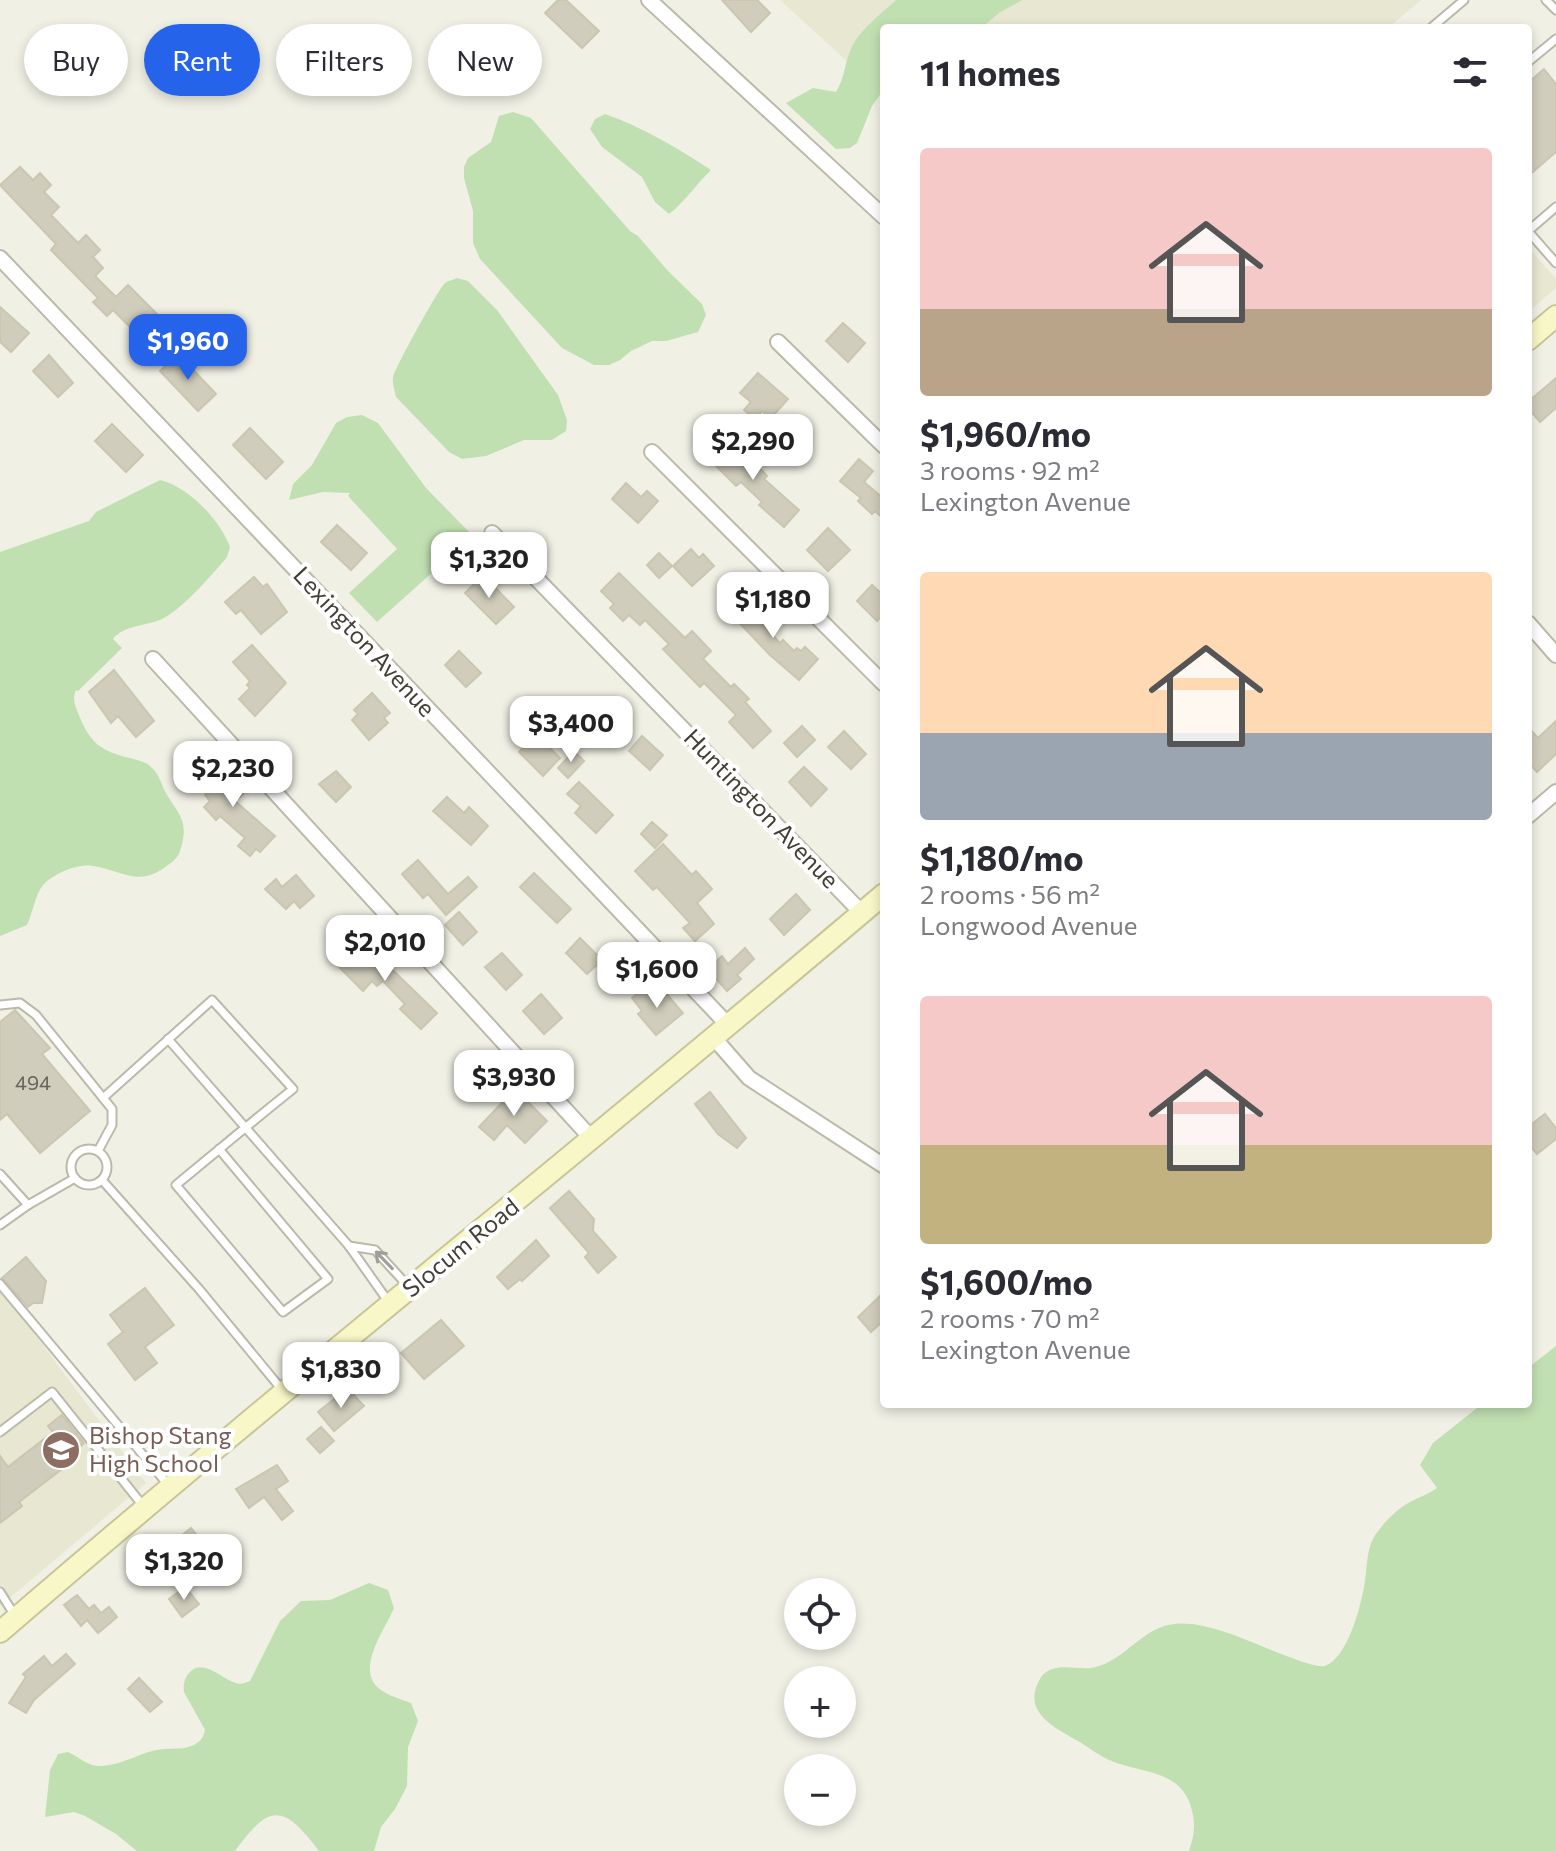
<!DOCTYPE html>
<html lang="en">
<head>
<meta charset="utf-8">
<style>
  :root { --surface:#fff; --page:#f7f7f7; --text:#2b2b33; --muted:#7c7c81; --accent:#2563eb }
  body { margin:0; font-family:Commissioner,sans-serif; background:var(--page); color:var(--text); height:100vh; display:flex; flex-direction:column; font-size:30px; white-space:nowrap }
  * { box-sizing:border-box; margin:0 }
  p { font-size:26px; color:var(--muted) }
  .icon { flex:none; width:44px; height:44px; fill:none; stroke:currentColor; stroke-width:2; stroke-linecap:round; stroke-linejoin:round }
  .map { position:relative; flex:1; overflow:hidden }
  .drawer { position:absolute; left:880px; top:24px; width:652px; height:1384px; display:flex; flex-direction:column; background:var(--surface); border-radius:8px; box-shadow:0 4px 12px #0003 }
  .drawer>* { flex:none }
  .banner { position:absolute; left:24px; top:24px; width:736px; height:72px; display:flex; gap:16px }
  .controls { position:absolute; left:784px; top:1578px; display:grid; gap:16px }
  .controls a { display:grid; place-items:center; width:72px; height:72px; border-radius:50%; background:var(--surface); box-shadow:0 4px 12px #0003; font-size:40px }
  .price { position:absolute; translate:-50% -68px; padding:0 18px; border-radius:16px; background:#fff; color:#222; font-size:26px; line-height:52px; filter:drop-shadow(0 2px 4px #0008) }
  .price::after { content:''; position:absolute; left:50%; top:48px; width:24px; height:18px; margin-left:-12px; background:inherit; clip-path:polygon(0 0,100% 0,50% 100%) }
  .price.active { background:var(--accent); color:#fff }
  ul { padding:0; list-style:none }
  li { display:grid; align-content:center; gap:16px; height:424px; padding:0 40px }
  li span { display:grid; place-items:center; height:248px; border-radius:8px; color:#555 }
  li>.icon { margin-inline-start:auto }
  span .icon { width:144px; height:144px; fill:#fffc; stroke-width:1 }
  li b { font-size:34px }
  h2 { display:flex; justify-content:space-between; align-items:center; height:96px; padding:0 40px; font-size:34px }
  .chip { padding:0 28px; border-radius:36px; background:var(--surface); box-shadow:0 4px 12px #0003; font-size:28px; line-height:72px }
  .chip.active { background:var(--accent); color:#fff }
  .map>svg:first-child { display:block }
</style>
</head>
<body>
<div class="map">
<svg width="1556" height="1851" viewBox="0 0 1556 1851">
  <rect width="100%" height="100%" fill="#f0f0e5"/>
  <g fill="#e8e7d1">
    <path d="M780 0H1421L1388 28H884V95Z"/>
    <path d="M1528 247 1556 279V288L1528 312Z"/>
    <path d="M0 1288 146 1483 0 1606Z"/>
  </g>
  <g fill="#c1e0b2">
    <path d="M896 0H1022L999 13 981 28H884V89L872 106 857 143 850 148 836 149 786 103 813 88 836 92C844 79 844 68 849 54 857 31 879 16 896 0Z"/>
    <path d="M513 112 531 118 630 231 638 236 668 271 702 304 706 315 698 332 666 341H652L631 351 620 360 609 365H594L562 348 480 259 473 243V211L464 178V167L468 158 491 142 499 116Z"/>
    <path d="M605 114C643 127 677 148 711 170 696 184 686 201 669 214L655 202 642 177 602 147 590 129 595 119Z"/>
    <path d="M457 278 468 281 497 310 558 395 567 420 566 431 552 440H524L486 456 462 459 449 452 396 397C395 391 392 384 393 378 393 371 439 288 445 283 449 280 453 280 457 278Z"/>
    <path d="M362 415 378 423 426 488 473 536 377 622 349 593 397 549 348 496 350 493 323 492 289 500 293 484 312 465 336 423 347 417Z"/>
    <path d="M160 480C189 487 220 520 230 547L227 557C211 576 184 607 164 618 149 626 123 625 113 639L122 648 78 691 76 690C72 699 75 705 78 713 90 743 100 751 130 758 138 760 147 762 152 768 160 775 162 787 167 795 181 817 189 823 180 851 178 857 174 861 168 865 139 888 124 871 93 866 78 863 53 874 43 885 35 895 33 912 27 925L0 936V552L89 521 96 512Z"/>
    <path d="M1556 1346V1851H1189C1195 1833 1196 1822 1190 1804 1178 1769 1138 1773 1109 1760 1098 1755 1088 1747 1078 1741 1054 1727 1021 1712 1040 1679 1052 1659 1078 1672 1096 1667 1126 1659 1144 1626 1175 1624 1192 1622 1212 1628 1228 1633 1245 1638 1314 1670 1325 1666 1347 1658 1360 1609 1364 1587 1368 1567 1365 1546 1379 1530 1386 1520 1400 1507 1410 1502 1419 1497 1429 1494 1437 1488L1420 1465 1433 1443 1482 1404H1528V1368Z"/>
    <path d="M369 1583 388 1590 394 1608C386 1628 353 1671 381 1690 389 1696 401 1699 411 1703L418 1721 408 1747 407 1786 395 1809 381 1827 374 1851H319C283 1804 270 1803 235 1851H137L116 1834 85 1816 74 1812 45 1817 50 1770 58 1754 68 1752C80 1757 87 1767 102 1766 123 1765 142 1751 163 1749 175 1748 183 1750 194 1745 201 1741 203 1738 205 1730L184 1692C183 1685 184 1679 189 1673 202 1658 219 1676 231 1681 238 1685 243 1684 250 1681L280 1621 301 1601 330 1600Z"/>
  </g>
  <g fill="#d0cdbc" stroke="#cac6b0" stroke-width="2">
    <path d="M558 0H566L599 31 582 48 545 13Z"/>
    <path d="M722 0H757L770 13 751 32Z"/>
    <path d="M1544 69 1556 84V152L1528 176V83Z"/>
    <path d="M20 167 33 180 40 173 51 185 44 192 59 207 51 215 78 243 86 235 100 250 93 257 103 268 95 276 116 297 128 285 165 322 149 339 141 332 138 335 113 310 107 316 93 302 98 298 51 250 56 244 0 185Z"/>
    <path d="M0 307 29 333 11 352 0 342Z"/>
    <path d="M843 323 865 343 848 362 826 341Z"/>
    <path d="M178 354 216 394 198 411 160 371Z"/>
    <path d="M49 355 73 383 58 397 33 371Z"/>
    <path d="M758 373 788 399 771 418 762 411 755 419 744 410 751 402 740 393Z"/>
    <path d="M1556 378V408L1540 422 1528 408V402Z"/>
    <path d="M112 424 143 455 126 472 95 441Z"/>
    <path d="M250 428 283 462 266 479 233 445Z"/>
    <path d="M725 439 754 466 756 464 767 476 764 479 799 510 784 527 759 505 762 502 741 482 736 486 715 465 718 461 711 454Z"/>
    <path d="M859 459 873 471 864 482 884 499V519L875 511 872 514 858 501 861 498 840 481Z"/>
    <path d="M626 483 641 497 647 491 658 501 638 523 612 499Z"/>
    <path d="M337 525 367 553 351 570 321 542Z"/>
    <path d="M828 528 850 550 828 571 807 550Z"/>
    <path d="M691 549 699 558 703 554 714 566 692 586 673 566Z"/>
    <path d="M659 553 672 566 659 578 647 565Z"/>
    <path d="M619 573 685 638 692 631 711 651 703 659 731 687 734 684 749 699 745 702 771 731 753 748 729 722 736 715 704 683 700 687 663 649 669 644 645 620 640 625 629 615 623 621 610 608 614 604 601 591Z"/>
    <path d="M483 575 514 607 496 624 465 593Z"/>
    <path d="M254 577 263 587 267 584 287 612 261 634 241 610 236 614 225 602Z"/>
    <path d="M872 585 884 596V613L877 621 857 601Z"/>
    <path d="M747 595 759 607 756 609 763 616 758 620 780 643 783 640 794 651 797 648 801 651 805 647 818 659 799 680 770 655 730 613Z"/>
    <path d="M252 645 286 683 255 716 239 699 250 688 247 685 250 681 233 662Z"/>
    <path d="M459 651 481 673 466 687 445 665Z"/>
    <path d="M114 670 154 721 136 737 118 716 111 723 89 692Z"/>
    <path d="M372 693 390 713 384 718 388 723 369 740 352 720 358 714 354 710Z"/>
    <path d="M1556 721V754L1537 772 1528 762V727L1538 738Z"/>
    <path d="M802 726 815 740 797 757 784 743Z"/>
    <path d="M844 731 866 754 851 769 828 747Z"/>
    <path d="M536 734 560 758 543 776 519 752Z"/>
    <path d="M642 736 663 755 650 770 629 751Z"/>
    <path d="M574 751 584 761 568 778 558 768Z"/>
    <path d="M210 759 243 794 235 801 275 836 260 852 256 849 250 856 238 846 245 838 220 816 216 820 204 807 210 801 205 795 211 789 196 773Z"/>
    <path d="M804 767 827 789 811 806 789 782Z"/>
    <path d="M336 771 351 787 336 802 319 784Z"/>
    <path d="M579 782 613 815 596 833 575 813 581 806 567 794Z"/>
    <path d="M447 797 464 813 469 807 488 826 471 845 433 811Z"/>
    <path d="M652 822 667 835 655 848 641 834Z"/>
    <path d="M663 844 692 875 696 871 712 889 697 903 714 924 695 941 683 928 690 923 657 887 653 890 635 871Z"/>
    <path d="M418 860 448 894 468 877 477 887 446 915 428 894 423 898 402 874Z"/>
    <path d="M534 873 571 909 557 923 520 887Z"/>
    <path d="M296 875 314 896 300 908 294 901 286 909 265 889 276 879 282 887Z"/>
    <path d="M796 894 810 910 784 935 770 919Z"/>
    <path d="M459 912 477 932 463 945 445 925Z"/>
    <path d="M580 938 602 960 587 974 566 953Z"/>
    <path d="M348 946 367 961 375 953 437 1013 421 1029 400 1009 405 1004 383 981 377 986 372 981 363 991 333 961Z"/>
    <path d="M745 948 754 959 737 975 741 979 727 991 708 969 722 956 728 964Z"/>
    <path d="M502 953 522 975 506 990 485 967Z"/>
    <path d="M645 987 655 999 664 991 683 1013 656 1035 638 1014 642 1011 632 998Z"/>
    <path d="M541 994 562 1018 544 1034 523 1011Z"/>
    <path d="M15 1010 50 1048 42 1054 90 1111 40 1153 7 1114 0 1120V1022Z"/>
    <path d="M515 1089 547 1121 525 1143 507 1125 494 1140 479 1127Z"/>
    <path d="M710 1092 746 1138 737 1148 718 1134 695 1104Z"/>
    <path d="M1545 1114 1556 1128V1139L1537 1154 1528 1143V1127Z"/>
    <path d="M569 1191 594 1219 593 1231 616 1257 598 1273 585 1257 589 1253 550 1208Z"/>
    <path d="M536 1240 549 1256 522 1281 520 1279 508 1289 497 1277Z"/>
    <path d="M26 1257 46 1281 42 1303H33L28 1307 2 1278Z"/>
    <path d="M145 1288 174 1325 145 1347 157 1363 135 1380 108 1344 123 1332 110 1315Z"/>
    <path d="M884 1292V1320L871 1332 858 1317Z"/>
    <path d="M441 1320 464 1346 424 1379 401 1353Z"/>
    <path d="M350 1391 364 1406 334 1431 318 1412 343 1392 345 1395Z"/>
    <path d="M62 1415 84 1443 71 1454 75 1459 19 1502 22 1506 0 1523V1456L8 1467 53 1432 48 1426Z"/>
    <path d="M321 1427 334 1441 320 1453 307 1439Z"/>
    <path d="M277 1465 288 1481 276 1489 293 1511 282 1520 264 1497 249 1508 236 1489Z"/>
    <path d="M191 1528 200 1539 182 1554 173 1543Z"/>
    <path d="M185 1587 199 1604 182 1617 169 1599Z"/>
    <path d="M77 1595 89 1609 94 1605 101 1613 109 1607 117 1617 98 1633 87 1620 81 1626 64 1605Z"/>
    <path d="M66 1654 75 1664 34 1700 26 1713 9 1703 26 1677 23 1674 44 1656 52 1666Z"/>
    <path d="M139 1678 162 1702 150 1712 128 1689Z"/>
  </g>
  <g fill="none" stroke-linecap="round" stroke-linejoin="round">
    <g stroke="#bbb9a9" stroke-width="11">
      <g id="lane">
        <path d="M1546 0 1556 10"/>
        <path d="M1431 28 1464 0"/>
        <path d="M1528 62 1556 39"/>
        <path d="M1556 207 1528 231 1556 263"/>
        <path d="M0 1005 20 1003 36 1015 112 1109V1125L98 1151"/>
        <path d="M168 1039 349 1246 390 1304"/>
        <path d="M103 1098 212 1000 293 1089C254 1120 215 1153 176 1185L283 1312 328 1279 219 1149"/>
        <circle cx="89" cy="1167" r="18"/>
        <path d="M0 1174 28 1205 75 1178"/>
        <path d="M102 1180 199 1289 283 1391"/>
        <path d="M0 1225 28 1205"/>
        <path d="M349 1246 375 1250 407 1285"/>
        <path d="M0 1284 169 1486"/>
        <path d="M0 1432 52 1392 144 1507"/>
        <path d="M0 1592 15 1616"/>
      </g>
    </g>
    <g stroke="#bbb9a9" stroke-width="18">
      <g id="street">
        <path d="M649 0 884 217"/>
        <path d="M0 258 729 1026"/>
        <path d="M778 342 884 446"/>
        <path d="M652 452 884 684"/>
        <path d="M492 533 862 913"/>
        <path d="M1528 623 1556 655"/>
        <path d="M153 659 593 1140"/>
        <path d="M1528 816 1556 792"/>
        <path d="M714 1038 749 1078 884 1166"/>
      </g>
    </g>
    <g stroke="#c8c698" stroke-width="24">
      <g id="secondary">
        <path d="M1528 340 1556 316"/>
        <path d="M0 1632C290 1381 592 1143 884 894"/>
      </g>
    </g>
    <use href="#lane" stroke="#fff" stroke-width="7"/>
    <use href="#street" stroke="#fff" stroke-width="14"/>
    <use href="#secondary" stroke="#f8f7c8" stroke-width="20"/>
  </g>
  <defs><path id="oneway-shaft" d="M-6 0H5M1.5-3L5.5 0L1.5 3" fill="none" stroke-width="1.6" stroke-linecap="round" stroke-linejoin="round" transform="scale(2)"/></defs>
  <use stroke="#a0a09a" href="#oneway-shaft" transform="translate(384 1260) rotate(-134)"/>
  <defs>
    <g id="school-disc" transform="scale(2)"><circle r="9.5" fill="#8d6e63" stroke="#fff"/><path d="M0-5L7-2L0 1L-7-2ZM-4 1L0 2.5L4 1V4Q0 6-4 4Z" fill="#fff"/></g>
  </defs>
  <g fill-rule="evenodd">
    <use href="#school-disc" x="61" y="1450"/>
  </g>
  <g text-anchor="middle" stroke-width="8" stroke-linejoin="round" paint-order="stroke">
    <g font-size="20" fill="#666358">
      <text x="33" y="1090">494</text>
    </g>
    <g font-size="24" fill="#424036" stroke="#fff">
      <text transform="translate(364 642) rotate(47)" y="8">Lexington Avenue</text>
      <text transform="translate(761 809) rotate(46)" y="8">Huntington Avenue</text>
      <text transform="translate(461 1248) rotate(-39)" y="8">Slocum Road</text>
    </g>
    <g font-size="24" fill="#785e54" stroke="#fff" text-anchor="start">
      <text x="89" y="1444">Bishop Stang<tspan x="89" dy="28">High School</tspan></text>
    </g>
  </g>
</svg>
<div class="controls">
<a><svg class="icon" aria-label="locate" viewBox="0 0 24 24"><circle cx="12" cy="12" r="6"/><path d="M12 2v4M12 18v4M2 12h4M18 12h4"/></svg></a>
<a>+</a>
<a>−</a>
</div>
<b class="price active" style="left:188px;top:382px">$1,960</b>
<b class="price" style="left:753px;top:482px">$2,290</b>
<b class="price" style="left:489px;top:600px">$1,320</b>
<b class="price" style="left:773px;top:640px">$1,180</b>
<b class="price" style="left:571px;top:764px">$3,400</b>
<b class="price" style="left:233px;top:809px">$2,230</b>
<b class="price" style="left:385px;top:983px">$2,010</b>
<b class="price" style="left:657px;top:1010px">$1,600</b>
<b class="price" style="left:514px;top:1118px">$3,930</b>
<b class="price" style="left:341px;top:1410px">$1,830</b>
<b class="price" style="left:184px;top:1602px">$1,320</b>
<div class="banner">
<a class="chip">Buy</a>
<a class="chip active">Rent</a>
<a class="chip">Filters</a>
<a class="chip">New</a>
</div>
<section class="drawer">
<h2>11 homes<svg class="icon" aria-label="filters" viewBox="0 0 24 24"><path d="M4 7h16M4 17h16"/><circle cx="9" cy="7" r="2"/><circle cx="15" cy="17" r="2"/></svg></h2>
<ul>
<li><span style="background:linear-gradient(#f6c9c9 65%,#b9a48a 0)"><svg class="icon" aria-label="home" viewBox="0 0 24 24"><path d="M3 11l9-7 9 7M6 9v11h12V9"/></svg></span><div><b>$1,960/mo</b><p>3 rooms · 92 m²</p><p>Lexington Avenue</p></div></li>
<li><span style="background:linear-gradient(#ffd9b3 65%,#9aa5b1 0)"><svg class="icon" aria-label="home" viewBox="0 0 24 24"><path d="M3 11l9-7 9 7M6 9v11h12V9"/></svg></span><div><b>$1,180/mo</b><p>2 rooms · 56 m²</p><p>Longwood Avenue</p></div></li>
<li><span style="background:linear-gradient(#f6c9c9 60%,#c2b280 0)"><svg class="icon" aria-label="home" viewBox="0 0 24 24"><path d="M3 11l9-7 9 7M6 9v11h12V9"/></svg></span><div><b>$1,600/mo</b><p>2 rooms · 70 m²</p><p>Lexington Avenue</p></div></li>
</ul>
</section>
</div>
</body>
</html>
